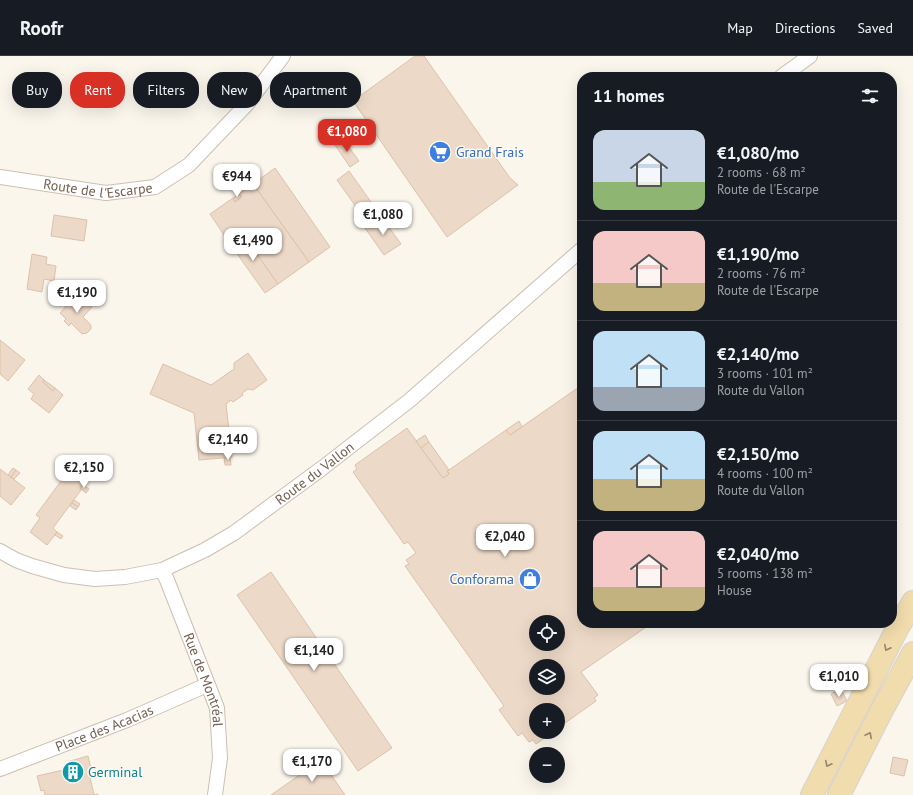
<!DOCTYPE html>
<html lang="en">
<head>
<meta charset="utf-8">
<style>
  :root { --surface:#171b24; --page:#20242c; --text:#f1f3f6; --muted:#9ea1a6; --line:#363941; --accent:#d93025 }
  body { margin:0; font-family:"PT Sans",sans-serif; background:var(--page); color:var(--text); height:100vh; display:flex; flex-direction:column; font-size:15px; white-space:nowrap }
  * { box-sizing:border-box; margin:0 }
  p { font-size:13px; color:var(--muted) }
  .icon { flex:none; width:22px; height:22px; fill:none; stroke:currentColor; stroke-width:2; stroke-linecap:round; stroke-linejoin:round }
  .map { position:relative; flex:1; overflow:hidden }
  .side { position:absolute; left:577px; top:16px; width:320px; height:556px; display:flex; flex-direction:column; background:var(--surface); border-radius:16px; box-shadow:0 4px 16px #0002 }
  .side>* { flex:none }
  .hud { position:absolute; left:12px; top:16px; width:380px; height:36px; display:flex; gap:8px }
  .controls { position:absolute; left:529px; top:559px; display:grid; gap:8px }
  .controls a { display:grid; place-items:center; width:36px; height:36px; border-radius:50%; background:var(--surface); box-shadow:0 4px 16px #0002; font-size:20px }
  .price { position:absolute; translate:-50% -34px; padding:0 9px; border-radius:8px; background:#fff; color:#222; font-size:13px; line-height:26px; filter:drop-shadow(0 1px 2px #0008) }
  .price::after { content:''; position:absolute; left:50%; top:24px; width:12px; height:9px; margin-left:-6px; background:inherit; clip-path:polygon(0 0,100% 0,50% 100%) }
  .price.current { background:var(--accent); color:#fff }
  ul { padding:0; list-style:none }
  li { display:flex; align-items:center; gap:12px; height:100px; padding:0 16px }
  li+li { border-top:1px solid var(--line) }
  li span { display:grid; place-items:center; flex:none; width:112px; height:80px; border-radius:12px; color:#555 }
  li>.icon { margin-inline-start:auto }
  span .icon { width:48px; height:48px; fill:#fffc; stroke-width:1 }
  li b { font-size:17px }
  h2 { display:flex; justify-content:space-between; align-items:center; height:48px; padding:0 16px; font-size:17px }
  .chip { padding:0 14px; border-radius:16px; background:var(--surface); box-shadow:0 4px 16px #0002; font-size:14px; line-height:36px }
  .chip.current { background:var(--accent); color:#fff }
  header { display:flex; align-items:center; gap:24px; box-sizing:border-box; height:56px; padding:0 20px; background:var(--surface); border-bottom:1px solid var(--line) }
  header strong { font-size:19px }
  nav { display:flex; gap:22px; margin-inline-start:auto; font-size:14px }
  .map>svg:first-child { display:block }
</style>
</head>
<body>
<header>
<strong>Roofr</strong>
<nav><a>Map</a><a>Directions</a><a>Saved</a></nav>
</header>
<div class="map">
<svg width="913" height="739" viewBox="0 0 913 739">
  <rect width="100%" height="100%" fill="#fbf6ec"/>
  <g fill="#edd9c7" stroke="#ddc1a9" fill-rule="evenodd">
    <path d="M415 0H424L510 122 518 129 447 181 353 45Z"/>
    <path d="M335 70 343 83 335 89 326 76Z"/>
    <path d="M343 83 359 105 350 111 335 89Z"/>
    <path d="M275 112 330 191 309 206 253 128Z"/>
    <path d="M349 115 381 160 369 169 337 124Z"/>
    <path d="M253 128 309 206 278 228 241 176 228 185 210 158 233 142 235 146 241 141 239 138Z"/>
    <path d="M239 138 241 141 235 146 233 142Z"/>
    <path d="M54 159 87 164 84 185 51 180Z"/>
    <path d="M381 160 401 188 384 199 365 172Z"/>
    <path d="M241 176 278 228 265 237 228 185Z"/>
    <path d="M32 198 47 201 46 208 56 210 54 225 44 223 42 236 27 233Z"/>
    <path d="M77 238 92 251 83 261 91 269V273L87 277 82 278 71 267 69 270 64 265 66 263 60 257Z"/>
    <path d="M0 284 25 304 8 325 0 318Z"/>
    <path d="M248 297 267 324 253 334 248 333 242 337 243 339 233 346 231 344 226 348 232 401 199 404 194 357 150 338 163 308 211 329 234 313V307Z"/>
    <path d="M39 319 44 324 43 326 53 335 55 332 63 339 49 357 31 343 34 338 28 333Z"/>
    <path d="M44 324 55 332 53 335 43 326Z"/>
    <path d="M582 329V567H652L581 616 598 639 594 642 596 645 558 672V654H536V676H553L536 688 533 684 529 686 522 677 518 680 499 654 504 650 405 510 409 508 406 504 416 497 408 486 404 488 353 416 357 413 355 409 407 372 443 422 449 418 447 415 449 414 506 374 510 379ZM536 566H558V588H536ZM536 610H558V632H536Z"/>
    <path d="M519 365 522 371 510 379 506 374Z"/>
    <path d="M425 379 429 386 421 392 416 385Z"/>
    <path d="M429 386 449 414 447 415 449 418 443 422 421 392Z"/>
    <path d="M230 401 231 409H225L224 402Z"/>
    <path d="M73 406 90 419 80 432 81 434 53 472 57 476 47 489 30 476 40 462 36 459 64 421 63 419Z"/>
    <path d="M13 412 16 414 11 421 8 419Z"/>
    <path d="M0 413 25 432 11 449 0 440Z"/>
    <path d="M16 414 20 417 14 423 11 421Z"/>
    <path d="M82 429 89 433 86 437 80 432Z"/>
    <path d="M74 444 80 448 78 451 72 447Z"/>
    <path d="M72 447 78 451 76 454 70 450Z"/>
    <path d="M57 476 63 480 61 483 55 479Z"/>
    <path d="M271 516 392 692 358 715 237 539Z"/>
    <path d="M841 633 847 645 837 650 831 638Z"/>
    <path d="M88 700 93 721H90L94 739 98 738V739H45L44 734 41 735 37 720 72 712 70 705Z"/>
    <path d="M893 701 908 704 904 720 890 717Z"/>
    <path d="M321 704 345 739H271Z"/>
  </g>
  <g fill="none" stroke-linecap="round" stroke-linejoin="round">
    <g stroke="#ccbfb3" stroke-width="16">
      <g id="minor">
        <path d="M781 21 810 0"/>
        <path id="s1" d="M0 121 106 137 155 131 189 109 247 48 283 0"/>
        <path id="s2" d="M0 495 16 504 32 510 64 519 95 523 125 521 162 514 205 494 234 477 321 413 410 344 582 193"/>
        <path id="s3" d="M162 514 167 524 217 652 220 702 215 739"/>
        <path id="s4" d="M0 713 127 664 207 629"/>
      </g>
    </g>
    <g stroke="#d8d2ce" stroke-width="24">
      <g id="primary">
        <path d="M812 739 897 573 913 546"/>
        <path d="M839 739 881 656 913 597"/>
      </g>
    </g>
    <use href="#minor" stroke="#fff" stroke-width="14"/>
    <use href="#primary" stroke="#f1dcad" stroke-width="22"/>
  </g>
  <defs><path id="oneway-chevron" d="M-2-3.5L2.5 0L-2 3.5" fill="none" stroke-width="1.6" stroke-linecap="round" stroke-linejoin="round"/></defs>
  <g stroke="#99856d">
    <use href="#oneway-chevron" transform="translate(887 592) rotate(117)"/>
    <use href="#oneway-chevron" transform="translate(869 679) rotate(-63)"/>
    <use href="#oneway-chevron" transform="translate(828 708) rotate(117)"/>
  </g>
  <defs>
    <g id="supermarket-disc" transform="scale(1.15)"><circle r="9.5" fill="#3f7fe0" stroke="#fdfaf2"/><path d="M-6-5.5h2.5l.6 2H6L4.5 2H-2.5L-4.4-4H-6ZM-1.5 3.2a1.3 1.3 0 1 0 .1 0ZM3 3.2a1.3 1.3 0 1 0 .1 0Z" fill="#fff"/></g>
    <g id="shop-disc" transform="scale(1.15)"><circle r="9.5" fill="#3f7fe0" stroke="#fdfaf2"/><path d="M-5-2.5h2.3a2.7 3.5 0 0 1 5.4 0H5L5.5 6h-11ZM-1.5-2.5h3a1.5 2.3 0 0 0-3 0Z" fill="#fff"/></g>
    <g id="building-disc" transform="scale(1.15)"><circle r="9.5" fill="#0f9aa8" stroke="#fdfaf2"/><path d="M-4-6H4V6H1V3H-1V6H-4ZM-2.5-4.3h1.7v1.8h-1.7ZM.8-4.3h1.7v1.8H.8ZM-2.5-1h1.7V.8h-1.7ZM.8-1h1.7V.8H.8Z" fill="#fff"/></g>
  </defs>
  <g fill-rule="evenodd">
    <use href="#supermarket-disc" x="440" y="96"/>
    <use href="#shop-disc" x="530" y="523"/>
    <use href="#building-disc" x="73" y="716"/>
  </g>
  <g text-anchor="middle" stroke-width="3" stroke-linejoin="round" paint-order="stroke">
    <g font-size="14" fill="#366cbe" stroke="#fdfaf2" text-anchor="start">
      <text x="456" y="101">Grand Frais</text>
      <text x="514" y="528" text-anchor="end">Conforama</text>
    </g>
    <g font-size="14" fill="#736051" stroke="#fdfaf2">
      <text dy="5" stroke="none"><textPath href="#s1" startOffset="99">Route de l'Escarpe</textPath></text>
      <text dy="5" stroke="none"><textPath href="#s2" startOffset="349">Route du Vallon</textPath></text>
      <text dy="5" stroke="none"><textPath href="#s3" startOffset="118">Rue de Montréal</textPath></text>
      <text dy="5" stroke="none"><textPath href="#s4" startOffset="112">Place des Acacias</textPath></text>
    </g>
    <g font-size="14" fill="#0d838f" stroke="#fdfaf2" text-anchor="start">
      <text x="88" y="721">Germinal</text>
    </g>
  </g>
</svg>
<div class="controls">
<a><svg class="icon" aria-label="locate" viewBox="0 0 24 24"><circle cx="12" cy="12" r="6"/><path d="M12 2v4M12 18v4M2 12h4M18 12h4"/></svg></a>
<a><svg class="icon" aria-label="layers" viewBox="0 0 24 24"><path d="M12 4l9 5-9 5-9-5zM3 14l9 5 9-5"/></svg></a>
<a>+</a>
<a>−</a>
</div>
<b class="price current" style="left:347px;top:97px">€1,080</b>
<b class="price" style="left:237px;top:142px">€944</b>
<b class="price" style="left:383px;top:180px">€1,080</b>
<b class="price" style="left:253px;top:206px">€1,490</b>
<b class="price" style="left:77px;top:258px">€1,190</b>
<b class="price" style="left:228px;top:405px">€2,140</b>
<b class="price" style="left:84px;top:433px">€2,150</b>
<b class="price" style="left:505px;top:502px">€2,040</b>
<b class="price" style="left:314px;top:616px">€1,140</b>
<b class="price" style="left:839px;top:642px">€1,010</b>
<b class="price" style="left:312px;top:727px">€1,170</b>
<div class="hud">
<a class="chip">Buy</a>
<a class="chip current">Rent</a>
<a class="chip">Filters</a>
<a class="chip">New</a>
<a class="chip">Apartment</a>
</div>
<section class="side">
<h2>11 homes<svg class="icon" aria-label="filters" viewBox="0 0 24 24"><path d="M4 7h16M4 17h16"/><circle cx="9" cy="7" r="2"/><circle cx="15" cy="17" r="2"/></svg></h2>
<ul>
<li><span style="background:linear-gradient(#c9d6e8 65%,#8fb573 0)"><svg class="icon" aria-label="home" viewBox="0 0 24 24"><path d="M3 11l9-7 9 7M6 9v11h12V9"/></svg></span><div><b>€1,080/mo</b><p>2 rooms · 68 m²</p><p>Route de l'Escarpe</p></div></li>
<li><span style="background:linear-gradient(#f6c9c9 65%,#c2b280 0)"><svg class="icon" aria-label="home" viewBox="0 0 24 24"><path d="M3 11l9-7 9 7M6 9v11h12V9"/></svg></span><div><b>€1,190/mo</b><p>2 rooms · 76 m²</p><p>Route de l'Escarpe</p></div></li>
<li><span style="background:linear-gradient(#bfe0f5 70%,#9aa5b1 0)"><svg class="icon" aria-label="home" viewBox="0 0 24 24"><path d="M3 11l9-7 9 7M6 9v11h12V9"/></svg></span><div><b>€2,140/mo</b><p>3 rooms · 101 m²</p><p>Route du Vallon</p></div></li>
<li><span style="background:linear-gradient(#bfe0f5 60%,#c2b280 0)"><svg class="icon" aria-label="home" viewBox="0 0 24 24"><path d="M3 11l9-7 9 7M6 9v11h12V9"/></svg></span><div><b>€2,150/mo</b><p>4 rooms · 100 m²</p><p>Route du Vallon</p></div></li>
<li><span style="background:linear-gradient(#f6c9c9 70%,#c2b280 0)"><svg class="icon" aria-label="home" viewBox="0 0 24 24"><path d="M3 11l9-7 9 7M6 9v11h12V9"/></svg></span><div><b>€2,040/mo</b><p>5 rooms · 138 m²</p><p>House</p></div></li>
</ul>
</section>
</div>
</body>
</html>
